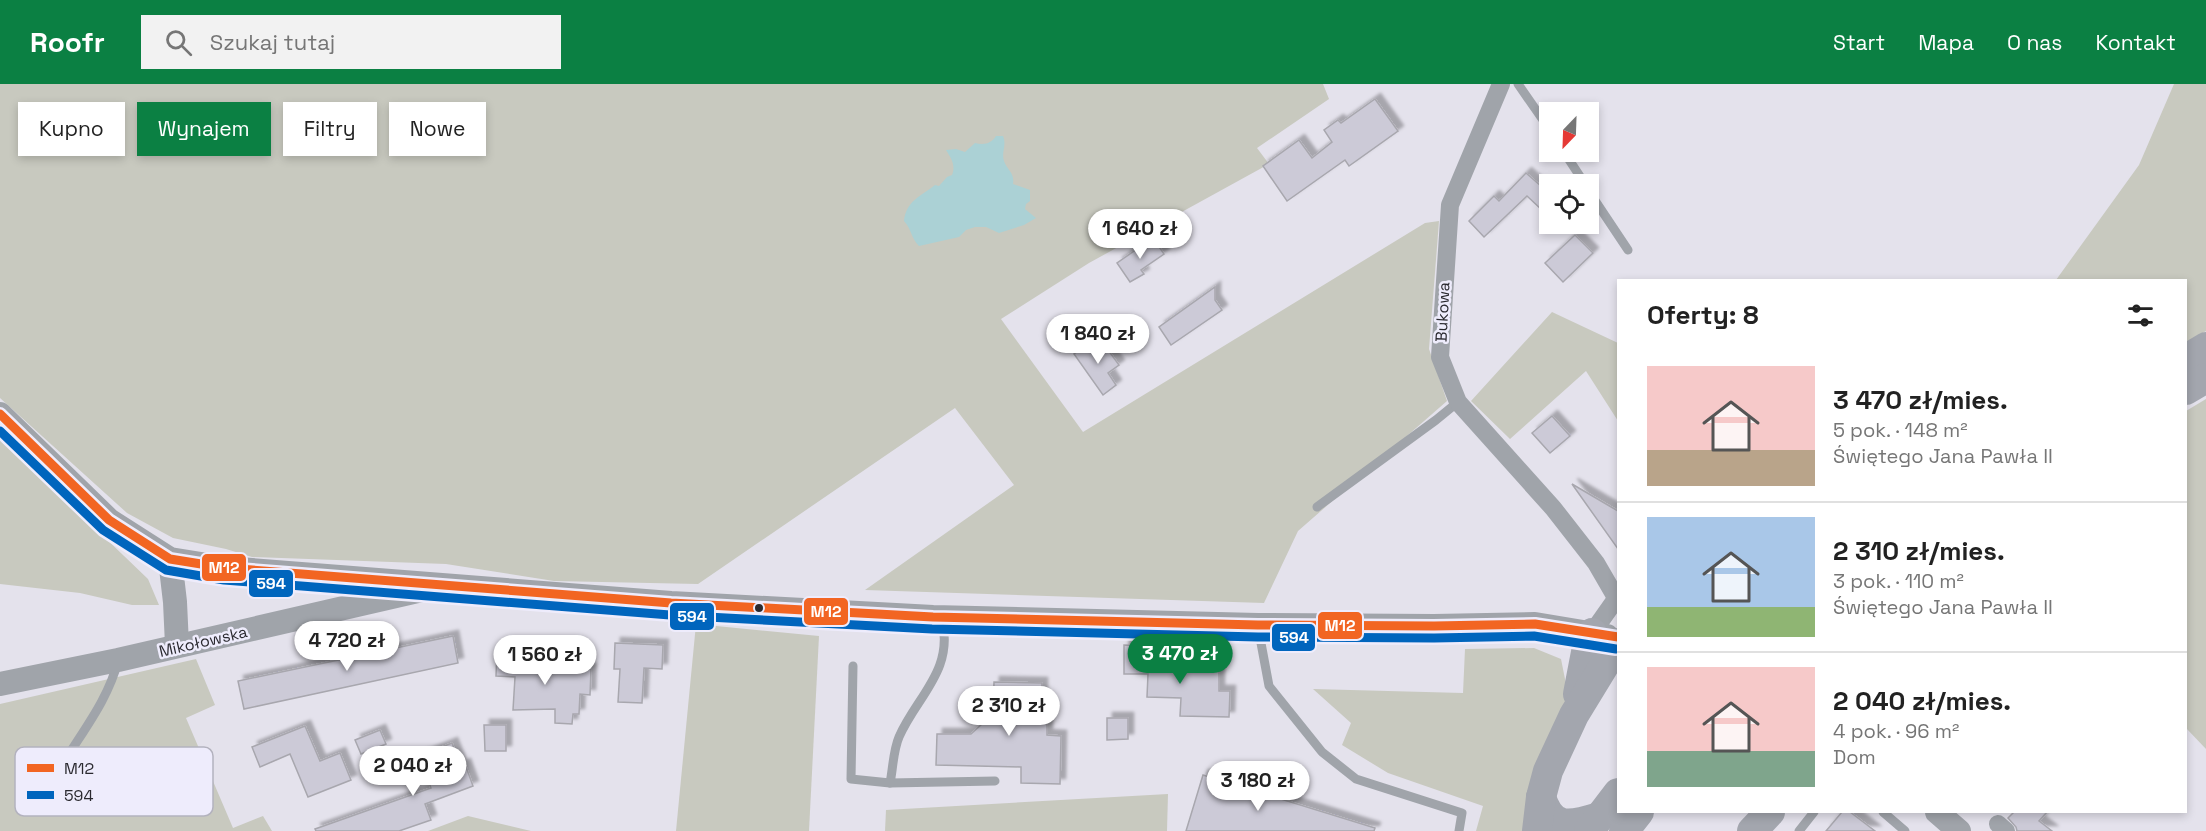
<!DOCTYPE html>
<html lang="pl">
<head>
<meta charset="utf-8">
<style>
  :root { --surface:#fff; --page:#f2f2f2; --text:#222; --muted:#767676; --line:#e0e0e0; --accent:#0b8043 }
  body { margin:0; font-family:"Space Grotesk",sans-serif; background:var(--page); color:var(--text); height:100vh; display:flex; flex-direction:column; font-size:22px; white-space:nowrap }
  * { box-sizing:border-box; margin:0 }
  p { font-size:20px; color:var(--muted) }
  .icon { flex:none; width:33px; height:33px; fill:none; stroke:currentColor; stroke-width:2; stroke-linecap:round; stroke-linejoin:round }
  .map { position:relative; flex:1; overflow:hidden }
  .panel { position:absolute; left:1617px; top:195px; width:570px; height:534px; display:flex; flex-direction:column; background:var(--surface); border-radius:0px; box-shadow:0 3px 9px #0003 }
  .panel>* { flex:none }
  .top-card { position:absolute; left:18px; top:18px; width:570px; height:54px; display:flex; gap:12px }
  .needle { width:39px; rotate:203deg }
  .buttons { position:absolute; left:1539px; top:18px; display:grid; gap:12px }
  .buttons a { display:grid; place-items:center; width:60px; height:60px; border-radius:0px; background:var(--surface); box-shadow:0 3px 9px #0003; font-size:30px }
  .price { position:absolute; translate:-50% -51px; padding:0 14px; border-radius:21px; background:#fff; color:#222; font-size:20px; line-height:39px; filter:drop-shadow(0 2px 3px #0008) }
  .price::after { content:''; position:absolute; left:50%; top:36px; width:18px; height:14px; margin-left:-9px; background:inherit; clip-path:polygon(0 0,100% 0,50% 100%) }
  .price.selected { background:var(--accent); color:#fff }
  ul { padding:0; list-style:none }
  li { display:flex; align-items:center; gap:18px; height:150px; padding:0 30px }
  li+li { border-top:2px solid var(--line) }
  li span { display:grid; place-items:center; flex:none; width:168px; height:120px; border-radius:0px; color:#555 }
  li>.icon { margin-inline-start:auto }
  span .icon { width:72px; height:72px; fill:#fffc; stroke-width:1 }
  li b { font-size:26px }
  h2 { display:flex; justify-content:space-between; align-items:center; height:72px; padding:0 30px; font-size:26px }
  .chip { padding:0 21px; border-radius:0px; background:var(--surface); box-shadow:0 3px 9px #0003; font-size:21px; line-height:54px }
  .chip.selected { background:var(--accent); color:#fff }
  header { display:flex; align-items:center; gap:36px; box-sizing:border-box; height:84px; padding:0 30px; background:var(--accent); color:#fff }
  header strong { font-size:28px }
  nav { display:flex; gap:33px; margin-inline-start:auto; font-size:21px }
  .search { width:420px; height:54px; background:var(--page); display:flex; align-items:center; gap:15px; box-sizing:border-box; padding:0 21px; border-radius:0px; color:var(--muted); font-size:22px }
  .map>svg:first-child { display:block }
</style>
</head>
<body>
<header>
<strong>Roofr</strong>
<div class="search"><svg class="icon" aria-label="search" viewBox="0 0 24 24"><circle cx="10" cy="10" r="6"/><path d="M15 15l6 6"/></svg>Szukaj tutaj</div>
<nav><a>Start</a><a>Mapa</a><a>O nas</a><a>Kontakt</a></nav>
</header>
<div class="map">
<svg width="2206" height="747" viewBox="0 0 2206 747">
  <defs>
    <filter id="shadow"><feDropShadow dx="5.5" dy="-5.5" stdDeviation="1.5" flood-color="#0004"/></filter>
  </defs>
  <rect width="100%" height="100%" fill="#e4e2ec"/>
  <g fill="#c8c9bf">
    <path d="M0 0H1323L1329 15 1257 64 1269 80 1089 179 1001 235 1083 348 1425 139 1439 137 1429 265 1447 317 1298 447 1264 519 865 506 1014 401 955 324 698 500 554 497 446 480 252 473 226 465 173 454 127 429 0 314Z"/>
    <path d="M2174 0H2206V247L2186 259V196H2056L2139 81Z"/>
    <path d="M1552 228 1618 259V337L1586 287 1510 355 1471 317Z"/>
    <path d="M2206 315V665L2186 644V327Z"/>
    <path d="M0 353 148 495 159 521H132L80 509 0 500Z"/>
    <path d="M696 540 819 552 809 747H676Z"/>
    <path d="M1534 564 1561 575 1569 615 1527 747H1476L1483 722 1388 689 1342 661 1351 639 1313 605 1463 609 1465 565Z"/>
    <path d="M196 575 215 621 186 634 233 744 263 732 272 747H0V620Z"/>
    <path d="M1168 710 1167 747H885L886 726Z"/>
    <path d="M468 732 531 747H428Z"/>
  </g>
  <path fill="#abd1d5" d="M996 52H1003C1007 62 1001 68 1004 77 1007 86 1015 89 1013 100L1030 106V117L1026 120 1025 125 1036 134 1024 141 999 149 986 143H975L966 146 959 153 919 162C911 154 912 146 904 137 906 117 921 112 935 101L939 102 947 93 952 91C956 81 951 74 946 66L956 65 965 68 975 59C984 61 991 60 996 52Z"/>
  <g fill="#cccad7" stroke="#a8a7ae" stroke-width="1.5" filter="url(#shadow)">
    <path d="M1375 15 1398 47 1349 82 1345 76 1287 117 1263 82 1299 56 1312 74 1332 58 1324 46 1338 36 1341 39Z"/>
    <path d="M1526 89 1550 110V119L1543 127 1527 112 1484 153 1469 137 1494 112 1499 117Z"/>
    <path d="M1575 151 1593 169 1563 198 1545 179Z"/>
    <path d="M1153 154 1164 170 1141 186 1144 190 1130 198 1117 179Z"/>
    <path d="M1215 203V216L1222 226 1171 261 1159 243Z"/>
    <path d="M1093 257 1097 263 1103 259 1119 281 1108 289 1116 301 1103 311 1074 270Z"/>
    <path d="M1552 332 1570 352 1550 369 1532 349Z"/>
    <path d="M1572 400 1618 427V465Z"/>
    <path d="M453 552 458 579 244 625 238 597Z"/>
    <path d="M615 559 663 561 662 585 644 584 642 619 618 618 620 585H614Z"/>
    <path d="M1124 561 1150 562 1149 584 1219 586V607H1230L1229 633 1180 632 1181 614 1147 613 1148 590H1124Z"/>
    <path d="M497 566 522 567 521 582 591 585 590 611 580 610 579 630H573L572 640 555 639V625L513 626 515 593 496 592Z"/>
    <path d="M994 598 1042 599V621H1047V651L1061 652 1060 700 1021 699V683L936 681 937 650H971L993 630Z"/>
    <path d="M1107 634H1128V655L1107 656Z"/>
    <path d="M484 641H506V667H485Z"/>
    <path d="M305 642 320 677 340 669 351 696 308 713 290 670 260 683 252 663Z"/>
    <path d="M380 646 386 660 361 670 355 656Z"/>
    <path d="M452 659 461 682 465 680 473 702 425 720 431 736 399 747H316L315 745 431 704 419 672Z"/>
    <path d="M1203 691 1375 744 1374 747H1186Z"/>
    <path d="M1842 728H1850L1875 747H1826Z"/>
    <path d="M2014 728H2047L2039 737 2052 747H2017L2016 743 2008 734Z"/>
  </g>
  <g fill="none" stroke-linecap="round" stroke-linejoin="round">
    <g stroke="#a0a4aa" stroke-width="9">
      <path d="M1518 0 1550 46"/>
      <path d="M1564 68 1585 100"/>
      <path d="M1588 106 1628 166"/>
      <path d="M1317 423 1436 336 1458 318"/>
      <path d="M942 536C954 587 917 612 899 653 893 667 893 685 890 699L995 697"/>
      <path d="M1258 543 1269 602 1322 668 1356 695 1462 729 1459 747"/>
      <path d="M853 582 851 695 890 699"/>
      <path d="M69 670C88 640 109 612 118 577"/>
      <path d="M1883 728 1905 747"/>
      <path d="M1799 747 1814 728"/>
    </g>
    <g stroke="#a0a4aa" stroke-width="18">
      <path d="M1501 0 1450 121 1440 273 1458 318 1553 424 1596 479 1618 517"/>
      <path d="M1592 549 1616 515"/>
      <path d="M1998 740 2006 747"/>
    </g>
    <g stroke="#a0a4aa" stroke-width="24">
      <path d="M0 330 109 436 170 475 226 484 671 519 933 533 1258 541 1434 542 1535 540 1607 552"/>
      <path d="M170 475 175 518 177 561"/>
      <path d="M0 600 118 576 422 506"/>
      <path d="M1937 728 1959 747"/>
    </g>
    <g stroke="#a3a6ae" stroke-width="30">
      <path d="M2186 275 2206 263"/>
      <path d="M2186 306 2206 294"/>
      <path d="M1578 610 1587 563 1592 549"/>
      <path d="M1541 713C1552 747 1570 742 1599 733"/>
      <path d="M1537 747 1541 713 1548 687 1574 631 1618 559"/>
      <path d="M1589 747 1618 709"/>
      <path d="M1624 747 1639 728"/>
      <path d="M1752 747 1770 728"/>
    </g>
    <g stroke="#eeecfc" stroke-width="14">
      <path id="bus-1" d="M0 330 109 436 170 475 226 484 671 519 933 533 1258 541 1434 542 1535 540 1618 553"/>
    </g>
    <g stroke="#eeecfc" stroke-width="14">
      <path id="bus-2" d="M0 347 103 446 166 486 224 496 670 531 932 545 1258 553 1434 554 1534 552 1616 565"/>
    </g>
    <use href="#bus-1" stroke="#f26522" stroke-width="9"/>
    <use href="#bus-2" stroke="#0065bd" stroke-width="9"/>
  </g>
  <circle fill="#2a292f" stroke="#eeecfc" stroke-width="2" cx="759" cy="524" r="5"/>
  <g text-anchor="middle" stroke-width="5" stroke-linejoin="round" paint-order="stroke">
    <g font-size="16" fill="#2a292f" stroke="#eeecfc">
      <text transform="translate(1442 228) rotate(-87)" y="6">Bukowa</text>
      <text transform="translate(203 557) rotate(-13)" y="6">Mikołowska</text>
    </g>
  </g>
  <rect x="15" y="663" width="198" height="69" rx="9" fill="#eeecfc" stroke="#b3b2be" stroke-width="1.5"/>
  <rect x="27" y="680" width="27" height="8" fill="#f26522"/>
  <rect x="27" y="707" width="27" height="8" fill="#0065bd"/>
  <g font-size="16" fill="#2a292f">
    <text x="64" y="690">M12</text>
    <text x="64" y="717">594</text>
  </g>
  <g stroke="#eeecfc" stroke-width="2">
    <rect x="201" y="469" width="46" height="29" rx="6" fill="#f26522"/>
    <rect x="248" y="485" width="46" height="29" rx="6" fill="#0065bd"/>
    <rect x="803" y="513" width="46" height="29" rx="6" fill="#f26522"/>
    <rect x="669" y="518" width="46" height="29" rx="6" fill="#0065bd"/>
    <rect x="1317" y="527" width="46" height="29" rx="6" fill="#f26522"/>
    <rect x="1271" y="539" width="45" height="29" rx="6" fill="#0065bd"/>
  </g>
  <g font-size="16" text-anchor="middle" font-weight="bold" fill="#fff">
    <text x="224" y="489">M12</text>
    <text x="271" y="505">594</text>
    <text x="826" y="533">M12</text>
    <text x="692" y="538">594</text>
    <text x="1340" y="547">M12</text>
    <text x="1294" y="559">594</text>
  </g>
</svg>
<div class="buttons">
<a><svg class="needle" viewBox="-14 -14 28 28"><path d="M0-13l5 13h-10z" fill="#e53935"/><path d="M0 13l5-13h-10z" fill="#767676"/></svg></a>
<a><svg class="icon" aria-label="locate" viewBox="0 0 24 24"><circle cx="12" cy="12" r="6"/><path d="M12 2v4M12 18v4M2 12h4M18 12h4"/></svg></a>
</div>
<b class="price" style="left:1140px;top:176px">1 640 zł</b>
<b class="price" style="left:1098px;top:281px">1 840 zł</b>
<b class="price" style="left:347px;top:588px">4 720 zł</b>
<b class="price selected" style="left:1180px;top:601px">3 470 zł</b>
<b class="price" style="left:545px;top:602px">1 560 zł</b>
<b class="price" style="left:1009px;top:653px">2 310 zł</b>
<b class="price" style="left:413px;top:713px">2 040 zł</b>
<b class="price" style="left:1258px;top:728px">3 180 zł</b>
<div class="top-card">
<a class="chip">Kupno</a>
<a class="chip selected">Wynajem</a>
<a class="chip">Filtry</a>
<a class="chip">Nowe</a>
</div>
<section class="panel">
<h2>Oferty: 8<svg class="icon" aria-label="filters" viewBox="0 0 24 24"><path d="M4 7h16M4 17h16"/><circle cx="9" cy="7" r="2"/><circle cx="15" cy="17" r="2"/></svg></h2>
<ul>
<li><span style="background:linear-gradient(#f6c9c9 70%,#b9a48a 0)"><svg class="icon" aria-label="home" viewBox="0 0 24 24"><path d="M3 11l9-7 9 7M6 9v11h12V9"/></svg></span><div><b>3 470 zł/mies.</b><p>5 pok. · 148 m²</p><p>Świętego Jana Pawła II</p></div></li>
<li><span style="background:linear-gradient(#a9c7e8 75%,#8fb573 0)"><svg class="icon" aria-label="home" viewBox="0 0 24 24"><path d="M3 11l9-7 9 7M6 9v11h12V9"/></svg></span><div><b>2 310 zł/mies.</b><p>3 pok. · 110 m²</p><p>Świętego Jana Pawła II</p></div></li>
<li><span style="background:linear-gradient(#f6c9c9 70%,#7fa58c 0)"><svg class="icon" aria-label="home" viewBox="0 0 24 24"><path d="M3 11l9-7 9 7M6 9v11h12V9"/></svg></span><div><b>2 040 zł/mies.</b><p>4 pok. · 96 m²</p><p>Dom</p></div></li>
</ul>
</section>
</div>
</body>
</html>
